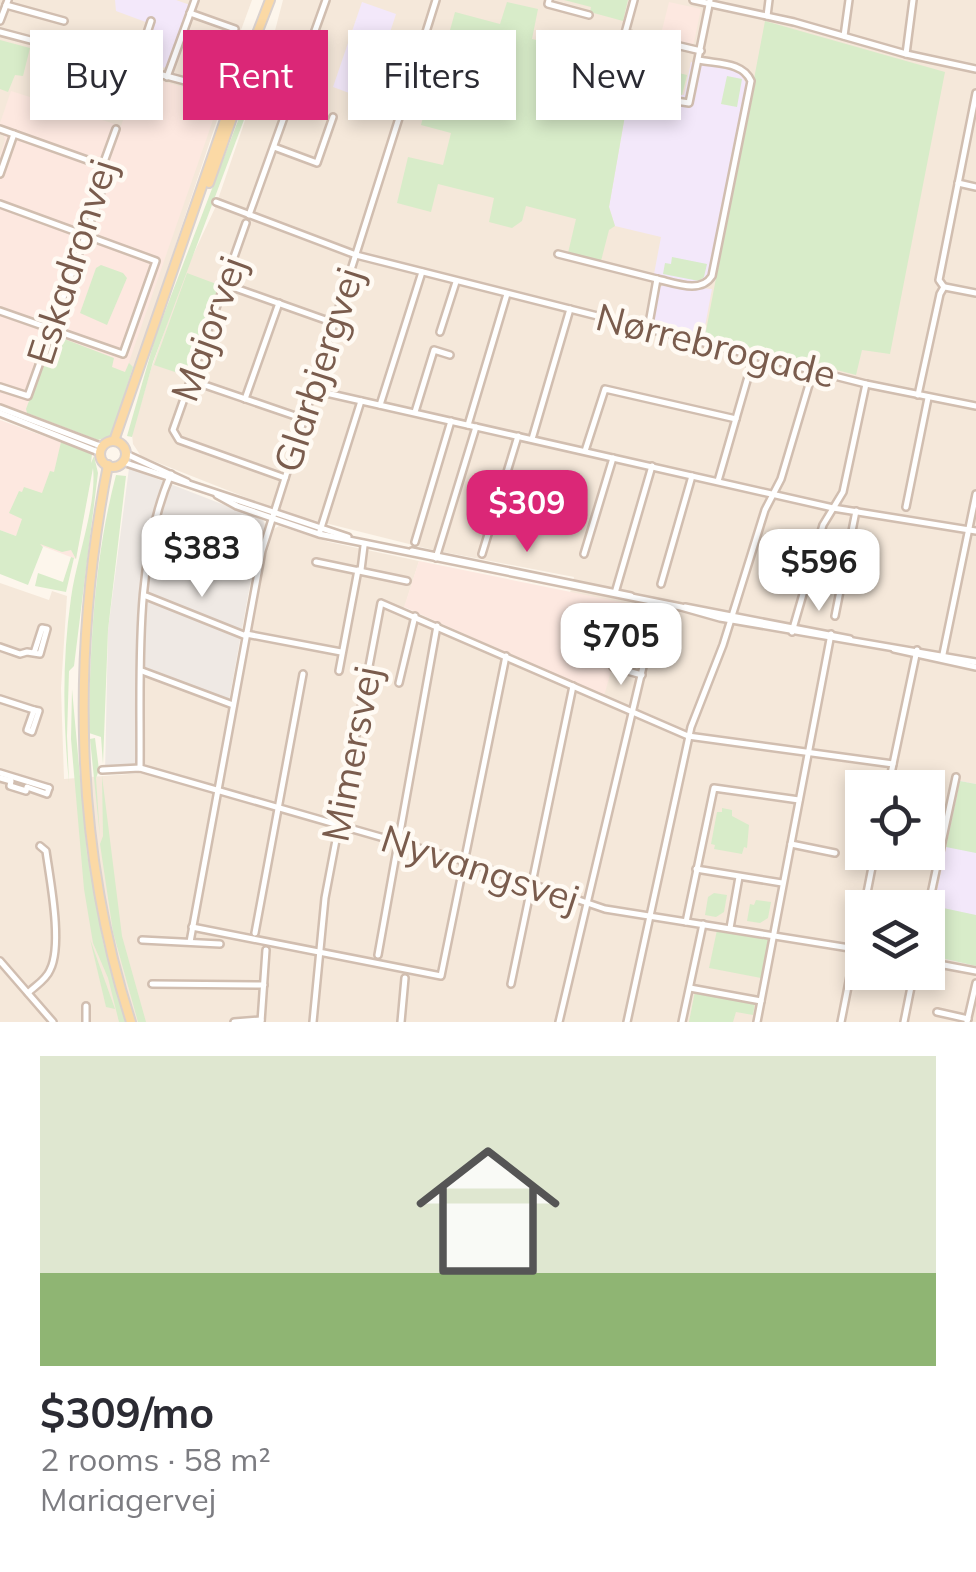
<!DOCTYPE html>
<html lang="en">
<head>
<meta charset="utf-8">
<style>
  :root { --surface:#fff; --page:#f2f2f3; --text:#2b2b33; --muted:#7c7c81; --line:#e1e1e2; --accent:#db2777 }
  body { margin:0; font-family:Mulish,sans-serif; background:var(--page); color:var(--text); height:100vh; display:flex; flex-direction:column; font-size:38px; white-space:nowrap }
  * { box-sizing:border-box; margin:0 }
  p { font-size:32px; color:var(--muted) }
  .icon { flex:none; width:55px; height:55px; fill:none; stroke:currentColor; stroke-width:2; stroke-linecap:round; stroke-linejoin:round }
  .map { position:relative; height:1022px; overflow:hidden }
  .sheet { display:flex; flex-direction:column; background:var(--surface); flex:1 }
  .sheet>* { flex:none }
  .guide { position:absolute; left:30px; top:30px; width:918px; height:90px; display:flex; gap:20px }
  .controls { position:absolute; left:845px; top:770px; display:grid; gap:20px }
  .controls a { display:grid; place-items:center; width:100px; height:100px; border-radius:0px; background:var(--surface); box-shadow:0 5px 15px #0003; font-size:50px }
  .price { position:absolute; translate:-50% -85px; padding:0 22px; border-radius:20px; background:#fff; color:#222; font-size:32px; line-height:65px; filter:drop-shadow(0 2px 5px #0008) }
  .price::after { content:''; position:absolute; left:50%; top:60px; width:30px; height:22px; margin-left:-15px; background:inherit; clip-path:polygon(0 0,100% 0,50% 100%) }
  .price.active { background:var(--accent); color:#fff }
  ul { padding:0; list-style:none }
  li { display:grid; align-content:center; gap:20px; height:530px; padding:0 40px }
  li+li { border-top:2px solid var(--line) }
  li span { display:grid; place-items:center; height:310px; border-radius:0px; color:#555 }
  li>.icon { margin-inline-start:auto }
  span .icon { width:180px; height:180px; fill:#fffc; stroke-width:1 }
  li b { font-size:42px }
  .tag { padding:0 35px; border-radius:0px; background:var(--surface); box-shadow:0 5px 15px #0003; font-size:35px; line-height:90px }
  .tag.active { background:var(--accent); color:#fff }
  .map>svg:first-child { display:block }
</style>
</head>
<body>
<div class="map">
<svg width="976" height="1022" viewBox="0 0 976 1022">
  <rect width="100%" height="100%" fill="#fdf6ec"/>
  <g fill="#f5e8da" fill-rule="evenodd">
    <path d="M0 0H252L222 82 223 102 113 433 102 440 0 404Z"/>
    <path d="M283 0H976V1022H0V583L49 600 52 591 67 596 61 688 64 779 143 773V676L237 707 264 563 274 529 279 526 329 542 419 561 402 615 548 678 574 577 433 550 285 513 141 456 133 444 132 434 151 369 186 270 215 208 272 42ZM862 788H928V852H862ZM862 908H928V972H862Z"/>
  </g>
  <g fill="#fde8e0">
    <path d="M669 2 701 9 693 47 660 38Z"/>
    <path d="M138 75 221 97 113 408 70 428 0 404V155L5 140 0 123 11 91 121 126Z"/>
    <path d="M0 420 90 453 91 475 76 559 0 530Z"/>
    <path d="M419 561 630 604 604 696 404 607Z"/>
  </g>
  <path fill="#efe9e4" d="M129 468 263 520 265 525 255 557 229 701 138 664 137 770 105 774 108 630Z"/>
  <g fill="#f3e8fa">
    <path d="M115 0H176L190 5 167 68 139 63 151 24 116 11Z"/>
    <path d="M362 2 396 14 368 100 333 87Z"/>
    <path d="M691 62 738 71 746 83 708 274 704 281 697 283 654 274 661 237 615 226 609 207 627 104 649 89 684 95Z"/>
    <path d="M664 285 712 289 703 337 657 325 654 320 660 287Z"/>
    <path d="M960 781 976 784V966L928 955V934Z"/>
  </g>
  <g fill="#d8ecc9">
    <path d="M564 0H628L623 21 590 12 591 7Z"/>
    <path d="M507 2 538 9 532 39 587 52 594 31 618 37 614 57 687 75 682 95 649 89 627 104 609 207 615 226 609 230 601 261 568 253 576 219 526 206 522 221 512 228 489 222 494 198 438 184 431 212 397 203 408 157 443 165 451 133 421 125 431 86 462 93 475 62 444 52 455 12 500 24Z"/>
    <path d="M765 21 945 72 890 354 862 350 856 375 705 336Z"/>
    <path d="M0 40 30 48 23 76 15 75 8 92 0 89Z"/>
    <path d="M727 76 742 79 737 107 721 104Z"/>
    <path d="M249 92 254 93 153 362 132 437 127 436 156 335Z"/>
    <path d="M672 257 707 264 704 277 699 281 663 274 665 263 671 264Z"/>
    <path d="M101 265 123 273 127 278 107 325 80 313 96 268Z"/>
    <path d="M187 273 219 285 187 376 154 365Z"/>
    <path d="M54 335 114 358 112 367 125 372 129 363 133 367 111 436 98 440 27 413 26 409Z"/>
    <path d="M61 442 92 454 91 463 94 456 98 473 74 666 69 671 67 736 69 783C63 721 62 659 71 598 76 560 97 505 93 468L76 559 71 550 62 552 40 544 43 547 28 585 0 574V530L16 536 22 519 9 513 19 491 22 492 24 487 42 493 50 471 54 472Z"/>
    <path d="M116 475 126 476 108 630 103 764 101 737 89 733C90 646 94 559 116 475Z"/>
    <path d="M71 557 74 558 66 592 35 586 38 573 63 582Z"/>
    <path d="M72 689 87 854 103 942 125 1022H119L108 978 93 943 84 889 71 739Z"/>
    <path d="M95 738 99 770 96 778 100 837 90 739Z"/>
    <path d="M102 776 122 936 146 1022H138L113 932 100 844 103 836Z"/>
    <path d="M960 781 976 784V853L946 847Z"/>
    <path d="M722 808 732 810V816L749 825 747 848 744 847 742 854 714 849 715 845 711 844 717 812H722Z"/>
    <path d="M714 893 727 895 724 912 716 917 705 915 708 897Z"/>
    <path d="M756 900 771 902 768 918 760 923 747 921 750 904 754 905Z"/>
    <path d="M934 906 976 915V966L928 955V934Z"/>
    <path d="M717 930 766 937 768 940 761 978 709 968Z"/>
    <path d="M90 939 115 1009 106 1007Z"/>
    <path d="M695 991 755 1003 753 1015 736 1012 733 1022H689Z"/>
  </g>
  <g fill="none" stroke-linecap="round" stroke-linejoin="round">
    <g stroke="#d1beb0" stroke-width="10">
      <g id="minor">
        <path d="M549 0 548 4 589 15"/>
        <path d="M634 0 625 33 701 51"/>
        <path d="M693 0 794 22 906 54 976 69"/>
        <path d="M6 5 64 21"/>
        <path d="M190 13 235 29"/>
        <path d="M767 16 769 0"/>
        <path d="M0 21 8 0"/>
        <path d="M0 32 234 94"/>
        <path d="M844 36 849 0"/>
        <path d="M419 54 469 67"/>
        <path d="M906 54 913 0"/>
        <path d="M135 69 151 21"/>
        <path d="M35 77 43 44"/>
        <path d="M167 77 195 0"/>
        <path d="M676 101 689 103 710 0"/>
        <path d="M0 129 104 166"/>
        <path d="M274 147 317 163 333 117"/>
        <path d="M0 174 14 134"/>
        <path d="M958 183 976 187"/>
        <path d="M216 202 356 255 866 384 976 406"/>
        <path d="M0 204 156 261 123 354 0 311"/>
        <path d="M249 215 326 0"/>
        <path d="M246 223 173 430 179 440 285 478"/>
        <path d="M558 254 657 279"/>
        <path d="M224 284 334 323"/>
        <path d="M945 287 976 293"/>
        <path d="M648 329 657 279C675 283 701 294 712 276L751 81C743 62 718 64 699 60"/>
        <path d="M440 332 456 282"/>
        <path d="M190 380 304 419"/>
        <path d="M0 387 28 396 108 172 104 162 116 129"/>
        <path d="M313 390 833 508 976 531"/>
        <path d="M918 395 940 294 944 287 939 280 976 93"/>
        <path d="M245 399 279 303"/>
        <path d="M380 405 422 272"/>
        <path d="M0 408 103 447"/>
        <path d="M415 412 434 350 450 355"/>
        <path d="M0 413 101 453"/>
        <path d="M468 425 507 294"/>
        <path d="M532 439 570 309"/>
        <path d="M585 451 605 389 736 419"/>
        <path d="M126 454 187 482"/>
        <path d="M123 462 348 537"/>
        <path d="M718 481 754 356"/>
        <path d="M217 495 237 506 319 534 681 607 720 618 976 662"/>
        <path d="M906 507 928 398"/>
        <path d="M320 531 361 401"/>
        <path d="M415 542 451 421"/>
        <path d="M412 551 631 596"/>
        <path d="M482 554 518 436"/>
        <path d="M584 554 613 458"/>
        <path d="M436 558 476 427"/>
        <path d="M316 562 407 581"/>
        <path d="M361 570 364 546"/>
        <path d="M661 584 692 476"/>
        <path d="M615 593 652 466"/>
        <path d="M146 596 246 636"/>
        <path d="M685 607 850 639"/>
        <path d="M835 616 856 511"/>
        <path d="M792 632 823 525 843 492 866 384"/>
        <path d="M246 634 341 652"/>
        <path d="M0 647 20 654 27 652 40 654 47 629 42 628 34 653"/>
        <path d="M894 649 976 667"/>
        <path d="M942 659 976 494"/>
        <path d="M613 667 642 675"/>
        <path d="M142 671 233 705"/>
        <path d="M339 671 358 570"/>
        <path d="M399 683 415 616"/>
        <path d="M0 699 34 710"/>
        <path d="M34 710 39 711 32 732 27 730Z"/>
        <path d="M140 768C141 675 133 561 171 474"/>
        <path d="M102 770 140 768 464 861 605 909 862 950"/>
        <path d="M0 773 49 788"/>
        <path d="M0 778 11 781 10 786 26 791 27 787 47 794 49 788"/>
        <path d="M888 788 917 650"/>
        <path d="M791 844 835 853"/>
        <path d="M696 869 782 883"/>
        <path d="M864 908 875 852"/>
        <path d="M928 908 956 777"/>
        <path d="M686 922 714 788 799 800"/>
        <path d="M192 927 441 976 506 656"/>
        <path d="M730 928 739 877"/>
        <path d="M255 933 303 674"/>
        <path d="M142 940 220 944"/>
        <path d="M190 942 262 551 399 118 412 89 411 80 436 0"/>
        <path d="M378 955 437 626"/>
        <path d="M0 961 53 1022"/>
        <path d="M928 962 976 971"/>
        <path d="M152 984 264 985"/>
        <path d="M511 984 573 686"/>
        <path d="M690 988 761 1001"/>
        <path d="M28 993C35 986 46 980 50 970 63 945 50 880 46 851L40 846"/>
        <path d="M937 1012 968 1019"/>
        <path d="M86 1022V1006"/>
        <path d="M234 1022 261 1020"/>
        <path d="M261 1022 266 950"/>
        <path d="M313 1022 325 898 381 603 688 736 893 764"/>
        <path d="M401 1022 405 978"/>
        <path d="M559 1022 655 616"/>
        <path d="M627 1022 691 727 723 645 765 510 781 479 813 371"/>
        <path d="M682 1022 703 924"/>
        <path d="M757 1022 831 634"/>
        <path d="M841 1022 862 916"/>
        <path d="M904 1022 914 972"/>
        <path d="M967 1022 976 983"/>
      </g>
    </g>
    <g stroke="#dad1cd" stroke-width="12">
      <g id="major">
        <path d="M209 183 256 50"/>
        <path d="M114 441 237 85 270 0"/>
        <circle cx="113" cy="454" r="13"/>
        <path d="M108 465C72 649 73 843 131 1022"/>
      </g>
    </g>
    <use href="#minor" stroke="#fff" stroke-width="5"/>
    <use href="#major" stroke="#fbd9a5" stroke-width="8"/>
  </g>
  <g text-anchor="middle" stroke-width="9" stroke-linejoin="round" paint-order="stroke">
    <g font-size="38" fill="#7a5c4d" stroke="#fffaf3">
      <text transform="translate(72 262) rotate(-72)" y="13">Eskadronvej</text>
      <text transform="translate(209 329) rotate(-70)" y="13">Majorvej</text>
      <text transform="translate(716 346) rotate(14)" y="13">Nørrebrogade</text>
      <text transform="translate(319 370) rotate(-72)" y="13">Glarbjergvej</text>
      <text transform="translate(352 754) rotate(-79)" y="13">Mimersvej</text>
      <text transform="translate(480 869) rotate(18)" y="13">Nyvangsvej</text>
    </g>
  </g>
</svg>
<div class="controls">
<a><svg class="icon" aria-label="locate" viewBox="0 0 24 24"><circle cx="12" cy="12" r="6"/><path d="M12 2v4M12 18v4M2 12h4M18 12h4"/></svg></a>
<a><svg class="icon" aria-label="layers" viewBox="0 0 24 24"><path d="M12 4l9 5-9 5-9-5zM3 14l9 5 9-5"/></svg></a>
</div>
<b class="price active" style="left:527px;top:555px">$309</b>
<b class="price" style="left:202px;top:600px">$383</b>
<b class="price" style="left:819px;top:614px">$596</b>
<b class="price" style="left:621px;top:688px">$705</b>
<div class="guide">
<a class="tag">Buy</a>
<a class="tag active">Rent</a>
<a class="tag">Filters</a>
<a class="tag">New</a>
</div>
</div>
<section class="sheet">
<ul>
<li><span style="background:linear-gradient(#dfe7d0 70%,#8fb573 0)"><svg class="icon" aria-label="home" viewBox="0 0 24 24"><path d="M3 11l9-7 9 7M6 9v11h12V9"/></svg></span><div><b>$309/mo</b><p>2 rooms · 58 m²</p><p>Mariagervej</p></div></li>
</ul>
</section>
</body>
</html>
